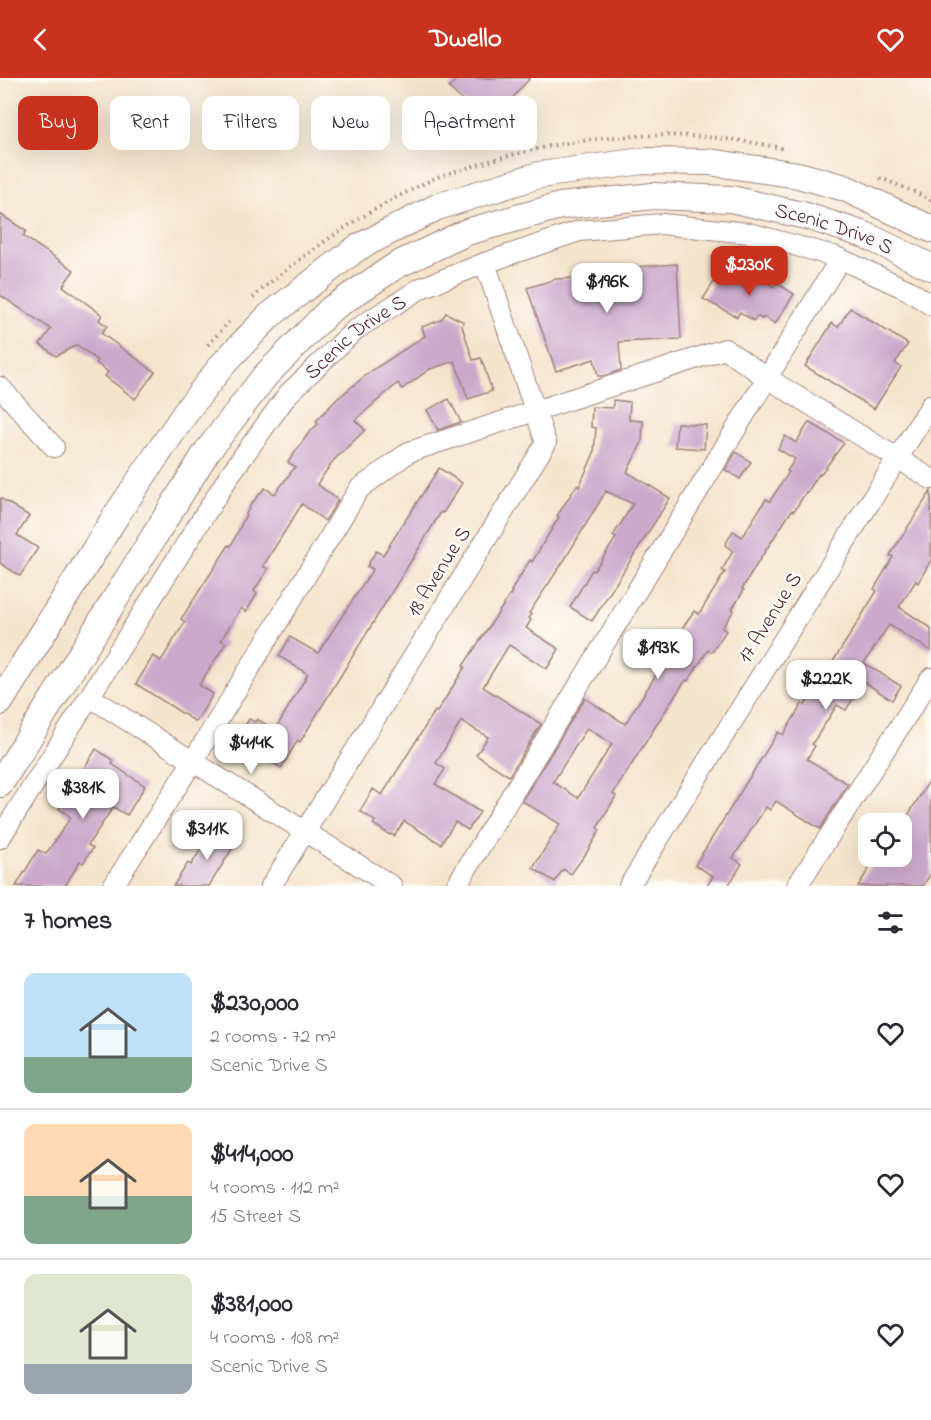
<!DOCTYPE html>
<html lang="en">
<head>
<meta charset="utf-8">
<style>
  :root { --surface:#fff; --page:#f7f7f7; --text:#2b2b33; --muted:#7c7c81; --line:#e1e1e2; --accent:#c8321e }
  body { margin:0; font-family:"Indie Flower",sans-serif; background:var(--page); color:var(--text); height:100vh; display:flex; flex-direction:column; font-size:22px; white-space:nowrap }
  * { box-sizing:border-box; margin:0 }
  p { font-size:20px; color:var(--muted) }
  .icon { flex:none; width:33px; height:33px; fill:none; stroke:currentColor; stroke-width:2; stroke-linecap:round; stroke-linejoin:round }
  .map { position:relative; height:808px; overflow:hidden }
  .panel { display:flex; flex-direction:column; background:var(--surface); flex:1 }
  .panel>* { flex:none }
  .hud { position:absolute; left:18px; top:18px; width:600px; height:54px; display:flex; gap:12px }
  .fabs { position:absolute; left:858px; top:735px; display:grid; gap:12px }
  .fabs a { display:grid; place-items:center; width:54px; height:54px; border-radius:12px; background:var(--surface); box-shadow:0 6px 24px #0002; font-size:30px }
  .price { position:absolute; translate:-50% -51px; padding:0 14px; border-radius:12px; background:#fff; color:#222; font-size:20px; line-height:39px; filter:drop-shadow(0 2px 3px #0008) }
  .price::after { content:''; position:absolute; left:50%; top:36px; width:18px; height:14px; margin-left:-9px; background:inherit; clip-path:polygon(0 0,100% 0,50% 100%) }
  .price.active { background:var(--accent); color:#fff }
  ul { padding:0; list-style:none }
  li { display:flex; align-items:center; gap:18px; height:150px; padding:0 24px }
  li+li { border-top:2px solid var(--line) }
  li span { display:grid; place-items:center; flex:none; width:168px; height:120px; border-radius:12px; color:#555 }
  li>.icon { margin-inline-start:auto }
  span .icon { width:72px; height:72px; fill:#fffc; stroke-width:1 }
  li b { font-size:26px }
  h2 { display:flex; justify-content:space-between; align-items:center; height:72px; padding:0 24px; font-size:26px }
  .chip { padding:0 21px; border-radius:12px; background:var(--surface); box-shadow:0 6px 24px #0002; font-size:21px; line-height:54px }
  .chip.active { background:var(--accent); color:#fff }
  header { display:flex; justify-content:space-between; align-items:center; height:78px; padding:0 24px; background:var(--accent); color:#fff; font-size:27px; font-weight:700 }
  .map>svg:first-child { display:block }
</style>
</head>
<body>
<header><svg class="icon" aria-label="back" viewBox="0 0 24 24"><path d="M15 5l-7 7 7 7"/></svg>Dwello<svg class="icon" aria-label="heart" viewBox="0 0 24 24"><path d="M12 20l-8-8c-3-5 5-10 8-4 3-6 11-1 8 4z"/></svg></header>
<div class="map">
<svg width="931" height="808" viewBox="0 0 931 808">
  <rect width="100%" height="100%" fill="#fdfcf7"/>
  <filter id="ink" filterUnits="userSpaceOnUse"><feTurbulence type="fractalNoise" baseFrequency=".0167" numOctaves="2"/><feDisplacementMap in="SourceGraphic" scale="12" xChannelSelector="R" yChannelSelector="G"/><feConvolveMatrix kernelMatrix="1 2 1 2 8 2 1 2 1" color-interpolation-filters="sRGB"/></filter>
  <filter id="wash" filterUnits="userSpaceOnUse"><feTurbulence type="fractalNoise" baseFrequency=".008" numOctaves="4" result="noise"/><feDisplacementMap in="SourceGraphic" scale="24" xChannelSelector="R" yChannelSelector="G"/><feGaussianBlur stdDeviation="1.35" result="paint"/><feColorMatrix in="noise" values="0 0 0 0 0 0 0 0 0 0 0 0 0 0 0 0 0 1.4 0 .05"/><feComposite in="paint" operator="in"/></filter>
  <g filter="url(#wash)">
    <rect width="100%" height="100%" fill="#f5e4cc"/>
    <g id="blocks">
      <g fill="#cca9cc" fill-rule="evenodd">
        <path d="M457 0H530L508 25 514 30 497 48 485 37 482 40 449 10Z"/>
        <path d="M0 136 26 153 23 158 74 192 63 208 102 237 99 242 107 248 101 255 155 294 135 321 105 298 108 294 96 285 98 283 77 267 56 278 40 266 51 251 0 217Z"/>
        <path d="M677 186 681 261 619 264 621 292 604 298H598L594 281 556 293 527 210 556 201 598 199V193L633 191 632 189Z"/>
        <path d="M721 193 732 200 734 197 739 201 742 196 756 205 760 200 774 209 777 205 794 216 775 246 764 239 762 241 757 238 754 243 740 234 737 239 703 221Z"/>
        <path d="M850 230 908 266 895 285 901 289 874 331 805 288 832 245 838 249Z"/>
        <path d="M446 235 464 244 462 248 473 282 481 280 492 313 468 321 455 283 430 291 402 311 398 305 355 342 365 352 334 382 317 406 338 422 325 443 302 426 263 488 268 491 254 513 257 516 246 534 241 530 221 562 226 565 199 607 213 616 196 644 136 606 153 578 161 583 185 544 181 541 229 467 231 468 251 426 265 410 275 416 295 389 288 384 308 356 318 346 316 343 337 321 371 293 425 258 422 249 441 242Z"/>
        <path d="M449 321 461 344 438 352 427 332Z"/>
        <path d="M613 322 630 324 629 342 643 343 642 364 627 394 670 420 592 543 570 529 592 492 594 493 616 460 613 458 633 426 606 413 565 481 529 535 532 536 529 540 531 542 526 550 559 571 547 591 509 567 483 609 541 646 509 698 476 677 488 659 461 643 436 685 445 691 435 706 480 734 468 752 455 744 441 766 404 743 394 758 391 756 390 757 373 746 375 743 360 733 373 711 382 717 435 633 437 634 465 589 463 588 512 514 511 513 530 482 532 484 559 439 557 438 577 407 579 409 594 375 596 350 591 349 592 329 613 330Z"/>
        <path d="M809 344 844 365 820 397 819 396 807 415 806 414 794 433 792 432 760 481 742 511 744 512 732 531 734 532 722 550 726 553 712 574 708 572 688 603 686 602 674 619 613 716 616 718 597 750 600 752 587 774 571 796 563 791 555 804 533 790 560 746 522 723 585 620 625 646 678 562 675 561 694 533 699 536 725 494 722 492 733 473 725 467 733 453 742 459 766 421 770 423 789 394 787 393 795 381 778 371 785 358 796 365ZM587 650 612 666 578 720 553 704Z"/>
        <path d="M677 345 706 347 704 371 675 369Z"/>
        <path d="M736 374 751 384 740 401 725 392Z"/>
        <path d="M439 390 462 405 443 435 441 434 300 664 298 662 281 690 236 663 249 641 255 644 257 641 275 652 308 596 279 578 290 559 318 575 373 491 367 488 376 473 383 477Z"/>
        <path d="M931 413V482L918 505 916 503 899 529 931 550V573L889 547 864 585 901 608 892 622 864 604 846 632 837 627 812 666 815 668 807 681 848 706 820 751 776 723 770 732 766 729 733 780 742 786 728 808H707L713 798 695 787 778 654 783 657 802 626 805 627 848 560 877 513 874 511 893 479 890 477Z"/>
        <path d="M0 420 29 438 17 457 38 470 20 498 0 485Z"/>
        <path d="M96 671 114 683 112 686 145 708 127 737 113 729 88 767 93 770 83 785 80 783 65 808H16L38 772 46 776 71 739 59 731Z"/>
        <path d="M931 700V795L923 808H858L877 778H902V747Z"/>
        <path d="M215 749 237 763 209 808H173L188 785 191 787Z"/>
      </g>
    </g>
  </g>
  <g filter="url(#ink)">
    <use href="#blocks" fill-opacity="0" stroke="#a0827c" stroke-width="1.5"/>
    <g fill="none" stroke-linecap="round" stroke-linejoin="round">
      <g stroke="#a0827c" stroke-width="22">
        <g id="minor">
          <path d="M0 309 54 369"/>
          <path d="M90 619 392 808"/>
          <path id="s1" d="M0 760 231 395 288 316 355 252 421 210 485 185 579 153 662 146 749 155 834 178 908 212 931 227"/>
          <path d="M113 808 193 683 359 411 409 374 725 271 767 300 931 401"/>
          <path d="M271 808 546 365 485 185"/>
          <path d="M456 808 840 181"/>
          <path d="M629 808 931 327"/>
          <path d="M797 808 931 600"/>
        </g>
      </g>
      <g stroke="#a0827c" stroke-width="28">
        <g id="major">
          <path d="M0 624 117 436 188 331 223 286 269 238 357 170 437 129 539 97 643 83 709 84 798 97 845 110 931 151"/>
          <path id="s2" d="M0 706 206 375 265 298 331 231 397 187 467 154 560 128 653 118 731 121 806 138 865 157 931 189"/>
        </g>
      </g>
      <g stroke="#a0827c" stroke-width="4" stroke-dasharray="1.5 4.5" stroke-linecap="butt">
        <path d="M880 100 915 114 931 122"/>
        <path d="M253 220C271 202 291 189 310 174 348 146 389 122 431 102 447 94 466 91 483 85 581 55 684 48 785 71"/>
        <path d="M208 267 229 244"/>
      </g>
      <use href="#minor" stroke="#fff" stroke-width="20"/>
      <use href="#major" stroke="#fff" stroke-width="26"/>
    </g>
  </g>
  <g text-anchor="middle" stroke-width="5" stroke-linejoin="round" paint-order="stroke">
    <g font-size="21" fill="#4a1f2b" stroke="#fdfcf7">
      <text dy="7" stroke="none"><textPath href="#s2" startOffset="1113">Scenic Drive S</textPath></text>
      <text dy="7" stroke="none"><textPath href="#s1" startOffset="618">Scenic Drive S</textPath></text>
      <text transform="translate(438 493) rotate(-58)" y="7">18 Avenue S</text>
      <text transform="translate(769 539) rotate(-58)" y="7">17 Avenue S</text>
    </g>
  </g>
</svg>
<div class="fabs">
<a><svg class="icon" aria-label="locate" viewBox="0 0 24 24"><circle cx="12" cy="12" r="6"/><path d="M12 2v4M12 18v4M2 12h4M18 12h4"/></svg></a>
</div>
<b class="price active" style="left:749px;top:219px">$230K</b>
<b class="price" style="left:607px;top:236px">$196K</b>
<b class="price" style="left:658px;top:602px">$193K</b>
<b class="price" style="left:826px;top:633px">$222K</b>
<b class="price" style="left:251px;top:697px">$414K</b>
<b class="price" style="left:83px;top:742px">$381K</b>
<b class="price" style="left:207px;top:783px">$311K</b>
<div class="hud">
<a class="chip active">Buy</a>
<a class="chip">Rent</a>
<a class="chip">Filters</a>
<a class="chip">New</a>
<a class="chip">Apartment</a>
</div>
</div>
<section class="panel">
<h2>7 homes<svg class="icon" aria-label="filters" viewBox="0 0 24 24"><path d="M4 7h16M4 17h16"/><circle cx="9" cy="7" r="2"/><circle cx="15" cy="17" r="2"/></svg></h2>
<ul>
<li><span style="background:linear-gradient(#bfe0f5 70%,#7fa58c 0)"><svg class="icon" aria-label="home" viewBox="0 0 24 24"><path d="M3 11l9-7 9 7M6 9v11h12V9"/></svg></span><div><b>$230,000</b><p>2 rooms · 72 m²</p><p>Scenic Drive S</p></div><svg class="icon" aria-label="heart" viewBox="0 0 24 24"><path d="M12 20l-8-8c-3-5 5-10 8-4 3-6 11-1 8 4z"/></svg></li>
<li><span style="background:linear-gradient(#ffd9b3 60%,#7fa58c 0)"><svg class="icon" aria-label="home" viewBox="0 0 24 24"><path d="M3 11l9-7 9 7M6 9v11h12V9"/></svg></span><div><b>$414,000</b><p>4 rooms · 112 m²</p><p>15 Street S</p></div><svg class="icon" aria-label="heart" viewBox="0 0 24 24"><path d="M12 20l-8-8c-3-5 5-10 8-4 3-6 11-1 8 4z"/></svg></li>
<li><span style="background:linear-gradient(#dfe7d0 75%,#9aa5b1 0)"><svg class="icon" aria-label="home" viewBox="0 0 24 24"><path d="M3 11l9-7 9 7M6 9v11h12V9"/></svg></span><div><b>$381,000</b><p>4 rooms · 108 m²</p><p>Scenic Drive S</p></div><svg class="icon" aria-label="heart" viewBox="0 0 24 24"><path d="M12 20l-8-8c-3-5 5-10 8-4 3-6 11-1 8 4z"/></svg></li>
</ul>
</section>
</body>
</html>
